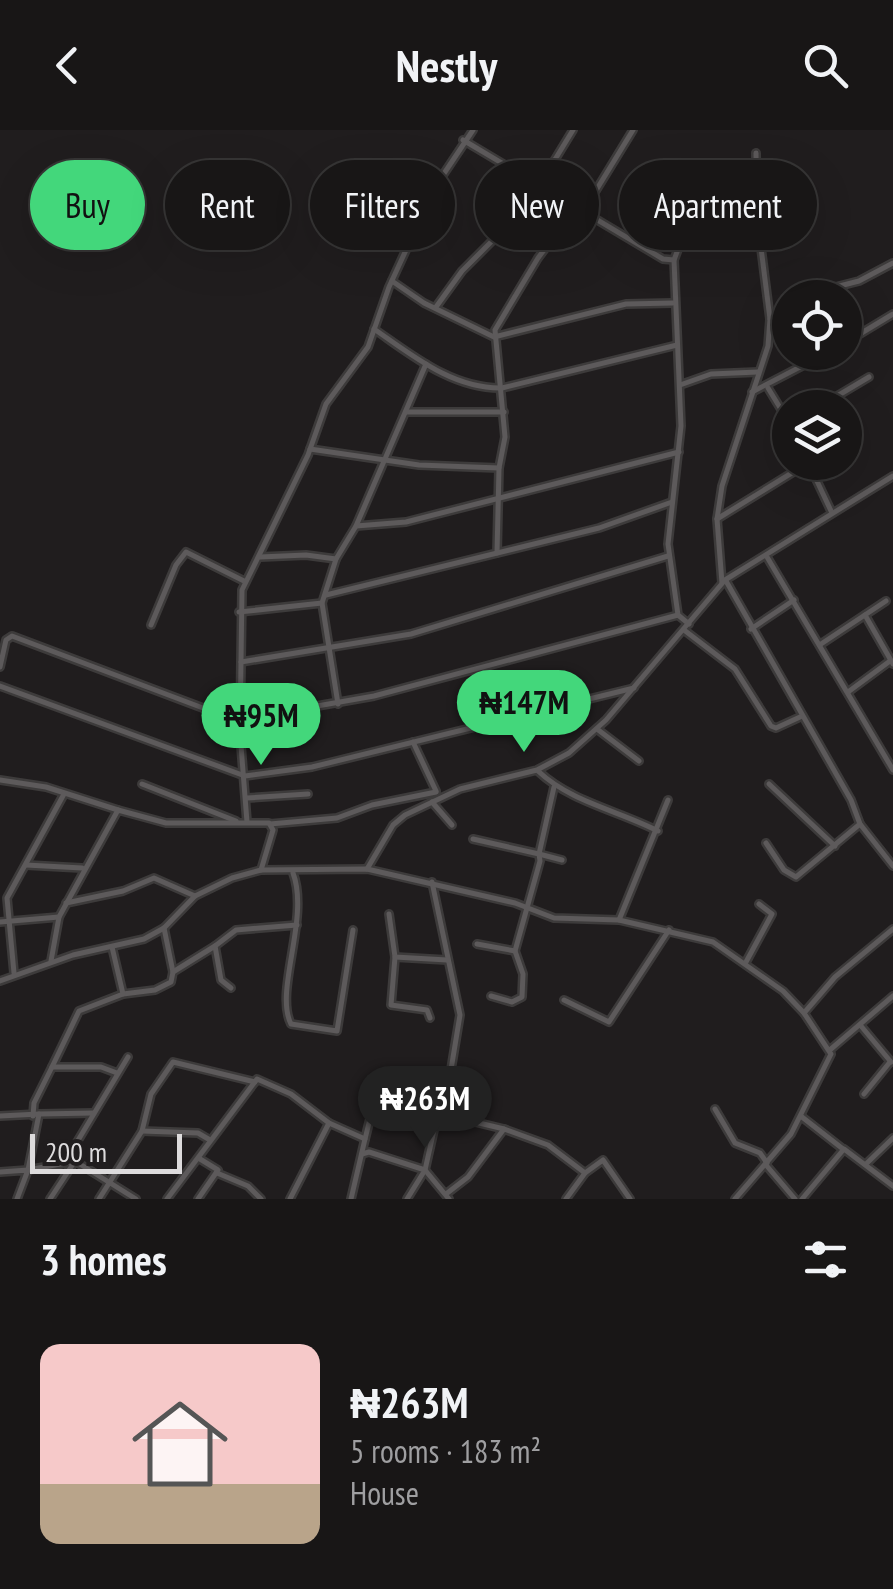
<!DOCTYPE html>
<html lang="en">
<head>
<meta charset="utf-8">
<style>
  :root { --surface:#181616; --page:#252323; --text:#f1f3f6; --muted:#9f9fa1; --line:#363535; --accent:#43d77b }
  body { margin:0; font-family:"PT Sans Narrow",sans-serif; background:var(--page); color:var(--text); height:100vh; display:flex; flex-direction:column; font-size:38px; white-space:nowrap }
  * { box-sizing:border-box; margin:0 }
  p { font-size:32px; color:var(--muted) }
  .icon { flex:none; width:55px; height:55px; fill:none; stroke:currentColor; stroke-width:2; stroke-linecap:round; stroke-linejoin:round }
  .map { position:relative; height:1069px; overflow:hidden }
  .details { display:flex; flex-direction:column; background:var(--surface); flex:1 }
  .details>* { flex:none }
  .top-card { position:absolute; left:30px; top:30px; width:835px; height:90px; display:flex; gap:20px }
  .tools { position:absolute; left:772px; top:150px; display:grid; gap:20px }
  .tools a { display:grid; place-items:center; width:90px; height:90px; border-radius:50%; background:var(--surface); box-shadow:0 10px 40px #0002,0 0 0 2px var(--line); font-size:50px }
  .scale { position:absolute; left:30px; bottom:25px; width:152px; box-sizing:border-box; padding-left:10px; border:5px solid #dddbdc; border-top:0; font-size:28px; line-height:35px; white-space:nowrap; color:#dddbdc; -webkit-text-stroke:8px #201d1e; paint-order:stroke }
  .price { position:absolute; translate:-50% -85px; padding:0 22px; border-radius:35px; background:var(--accent); color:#111; font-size:32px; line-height:65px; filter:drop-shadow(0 2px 5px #0008) }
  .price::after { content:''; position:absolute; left:50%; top:60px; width:30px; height:22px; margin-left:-15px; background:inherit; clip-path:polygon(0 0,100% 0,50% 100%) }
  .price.selected { background:#222; color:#fff }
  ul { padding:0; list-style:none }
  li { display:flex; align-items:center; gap:30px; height:250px; padding:0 40px }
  li span { display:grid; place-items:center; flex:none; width:280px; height:200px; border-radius:20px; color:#555 }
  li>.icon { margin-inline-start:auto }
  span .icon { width:120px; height:120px; fill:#fffc; stroke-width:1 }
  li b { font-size:42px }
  h2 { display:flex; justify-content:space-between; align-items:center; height:120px; padding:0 40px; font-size:42px }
  .pill { padding:0 35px; border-radius:45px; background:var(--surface); box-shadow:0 10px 40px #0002,0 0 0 2px var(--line); font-size:35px; line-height:90px }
  .pill.selected { background:var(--accent); color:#111 }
  header { display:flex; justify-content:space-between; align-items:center; height:130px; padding:0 40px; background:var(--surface); font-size:45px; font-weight:700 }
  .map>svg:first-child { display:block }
</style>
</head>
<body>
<header><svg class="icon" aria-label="back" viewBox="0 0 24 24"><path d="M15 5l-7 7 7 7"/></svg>Nestly<svg class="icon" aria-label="search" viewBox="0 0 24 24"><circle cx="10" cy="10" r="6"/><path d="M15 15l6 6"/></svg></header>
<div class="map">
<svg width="893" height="1069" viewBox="0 0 893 1069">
  <rect width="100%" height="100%" fill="#201d1e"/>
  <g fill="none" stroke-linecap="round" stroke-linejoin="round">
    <g stroke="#3d3b3b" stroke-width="10">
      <g id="minor">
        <path d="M463 10 663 129 674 130"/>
        <path d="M392 151 424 173 494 207 626 174 673 173"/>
        <path d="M821 168 824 160 859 151 893 133"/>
        <path d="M436 177 462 141 526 77 573 0"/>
        <path d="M770 189 790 185"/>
        <path d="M374 199C413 226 453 259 502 258L677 215"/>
        <path d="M845 213 893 184"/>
        <path d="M680 255 711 244 758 242"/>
        <path d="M768 258 790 294"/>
        <path d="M752 262 829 222"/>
        <path d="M817 278 869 247"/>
        <path d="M406 282H504"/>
        <path d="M310 319 419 335 499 338"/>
        <path d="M808 332 832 383"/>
        <path d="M717 389 808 333"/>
        <path d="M356 396 406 392 679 322"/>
        <path d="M497 423 499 338 505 307 495 200 538 128 577 76 592 67 633 0"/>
        <path d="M260 427 306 425 336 429"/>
        <path d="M767 427 893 640"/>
        <path d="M726 451 851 670 860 694 893 736"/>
        <path d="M722 453 717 389 722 356 768 216 770 189 757 86 756 23"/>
        <path d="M326 465 599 398 672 372"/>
        <path d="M239 482 322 473"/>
        <path d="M865 485 893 534"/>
        <path d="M689 494 678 485 668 414 681 296 674 130 683 106 757 74"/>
        <path d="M151 495 176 435 186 422 244 451"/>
        <path d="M751 499 794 470"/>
        <path d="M684 500 735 539 771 596 776 598 800 587"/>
        <path d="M821 514 886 471"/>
        <path d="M241 532 411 504 668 426"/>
        <path d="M0 537 6 510 12 506 240 592"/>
        <path d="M0 556 245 646 312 637 634 558"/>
        <path d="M848 562 890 531"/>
        <path d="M338 574 322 473 336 429 356 396 426 234"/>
        <path d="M240 583 266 585 374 566 678 485"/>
        <path d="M597 599 639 631"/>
        <path d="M413 612 436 661"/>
        <path d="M538 641C571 672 617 680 658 701"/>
        <path d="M0 650 46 657 118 680"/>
        <path d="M142 654 236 691"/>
        <path d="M769 654 835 716"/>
        <path d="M554 657 539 724 562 730"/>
        <path d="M247 668 308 664"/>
        <path d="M432 672 452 695"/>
        <path d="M247 692 240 603 242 460 308 325 326 274 368 217 389 157 435 57 473 0"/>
        <path d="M270 694 337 688 372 675 436 662"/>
        <path d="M473 709 539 724 540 731 515 821 523 844 522 867 512 872 491 866"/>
        <path d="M766 713 784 740 796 747 860 694"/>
        <path d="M26 735 82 738"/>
        <path d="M367 739 393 695 405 685 460 659 537 640 569 623 606 590 725 450 893 346"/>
        <path d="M293 743C310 788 274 861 291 894L337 901 353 800"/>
        <path d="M432 752 460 885 445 976 436 991"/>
        <path d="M66 773 123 761 154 748 195 766"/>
        <path d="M389 784 395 827 447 830"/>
        <path d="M619 790 668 670"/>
        <path d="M0 792 59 787"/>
        <path d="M164 798 173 842"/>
        <path d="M477 814 515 821"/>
        <path d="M215 816 236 800 297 795"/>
        <path d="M395 827 391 875 427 880 430 888"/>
        <path d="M51 831 59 787 118 680 166 693H269L273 700 261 740"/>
        <path d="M746 832 772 784 759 774"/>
        <path d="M14 843 7 768 64 664"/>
        <path d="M0 851 73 825 144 809 164 798 195 766 232 748 261 740 367 739 515 773 554 788 619 790 713 812 783 861 804 883 831 924 791 1004 735 1069"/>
        <path d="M123 864 155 860 171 852 173 842 215 816 221 850 231 858"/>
        <path d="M564 870 609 892 669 800"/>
        <path d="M804 883 835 847 893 799"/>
        <path d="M861 896 891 932"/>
        <path d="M831 919 893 866"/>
        <path d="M52 937 79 881 123 864 112 817"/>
        <path d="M864 964 890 932"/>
        <path d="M394 976 436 991 425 1040 449 1069"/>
        <path d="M715 979 735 1013 760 1023 767 1033"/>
        <path d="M39 984 94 983"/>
        <path d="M442 984 504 999"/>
        <path d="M0 986 39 984 28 1040 71 1032V1022L128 927"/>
        <path d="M33 986 34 973 52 937H101L117 943"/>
        <path d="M802 987 843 1019"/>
        <path d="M142 1001 198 1003 210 1010"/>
        <path d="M365 1009 374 973"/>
        <path d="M362 1024 369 1022 425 1040 407 1069"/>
        <path d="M866 1034 893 1008"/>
        <path d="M766 1035 795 1069"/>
        <path d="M0 1042 28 1040 17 1069"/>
        <path d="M217 1043 248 1056 261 1069"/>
        <path d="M446 1064 468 1047 504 999 548 1015 585 1043"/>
        <path d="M50 1069 75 1031 136 1069"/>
        <path d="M99 1069 142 1001 151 964 173 932 255 952"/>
        <path d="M167 1069 257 949 291 964 329 993"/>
        <path d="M198 1069 218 1040 200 1029"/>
        <path d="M290 1069 329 993 365 1009 351 1069"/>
        <path d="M566 1069 585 1043 603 1030 630 1069"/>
        <path d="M802 1069 844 1019 893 1056"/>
      </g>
    </g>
    <use href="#minor" stroke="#5d5a5b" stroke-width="5"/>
  </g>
</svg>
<div class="tools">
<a><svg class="icon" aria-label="locate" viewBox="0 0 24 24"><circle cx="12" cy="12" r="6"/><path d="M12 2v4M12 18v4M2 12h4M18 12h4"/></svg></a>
<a><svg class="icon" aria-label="layers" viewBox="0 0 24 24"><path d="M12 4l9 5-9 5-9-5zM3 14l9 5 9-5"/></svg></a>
</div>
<div class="scale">200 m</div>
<b class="price" style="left:524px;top:625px">₦147M</b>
<b class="price" style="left:261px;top:638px">₦95M</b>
<b class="price selected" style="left:425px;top:1021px">₦263M</b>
<div class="top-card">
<a class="pill selected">Buy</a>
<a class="pill">Rent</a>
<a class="pill">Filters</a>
<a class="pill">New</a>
<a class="pill">Apartment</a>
</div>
</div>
<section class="details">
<h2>3 homes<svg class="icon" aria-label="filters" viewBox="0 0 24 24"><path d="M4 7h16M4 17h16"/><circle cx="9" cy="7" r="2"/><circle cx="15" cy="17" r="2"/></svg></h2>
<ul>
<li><span style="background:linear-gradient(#f6c9c9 70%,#b9a48a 0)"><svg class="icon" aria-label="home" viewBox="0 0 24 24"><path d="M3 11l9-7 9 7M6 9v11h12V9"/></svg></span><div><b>₦263M</b><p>5 rooms · 183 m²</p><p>House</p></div></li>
</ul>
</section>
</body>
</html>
